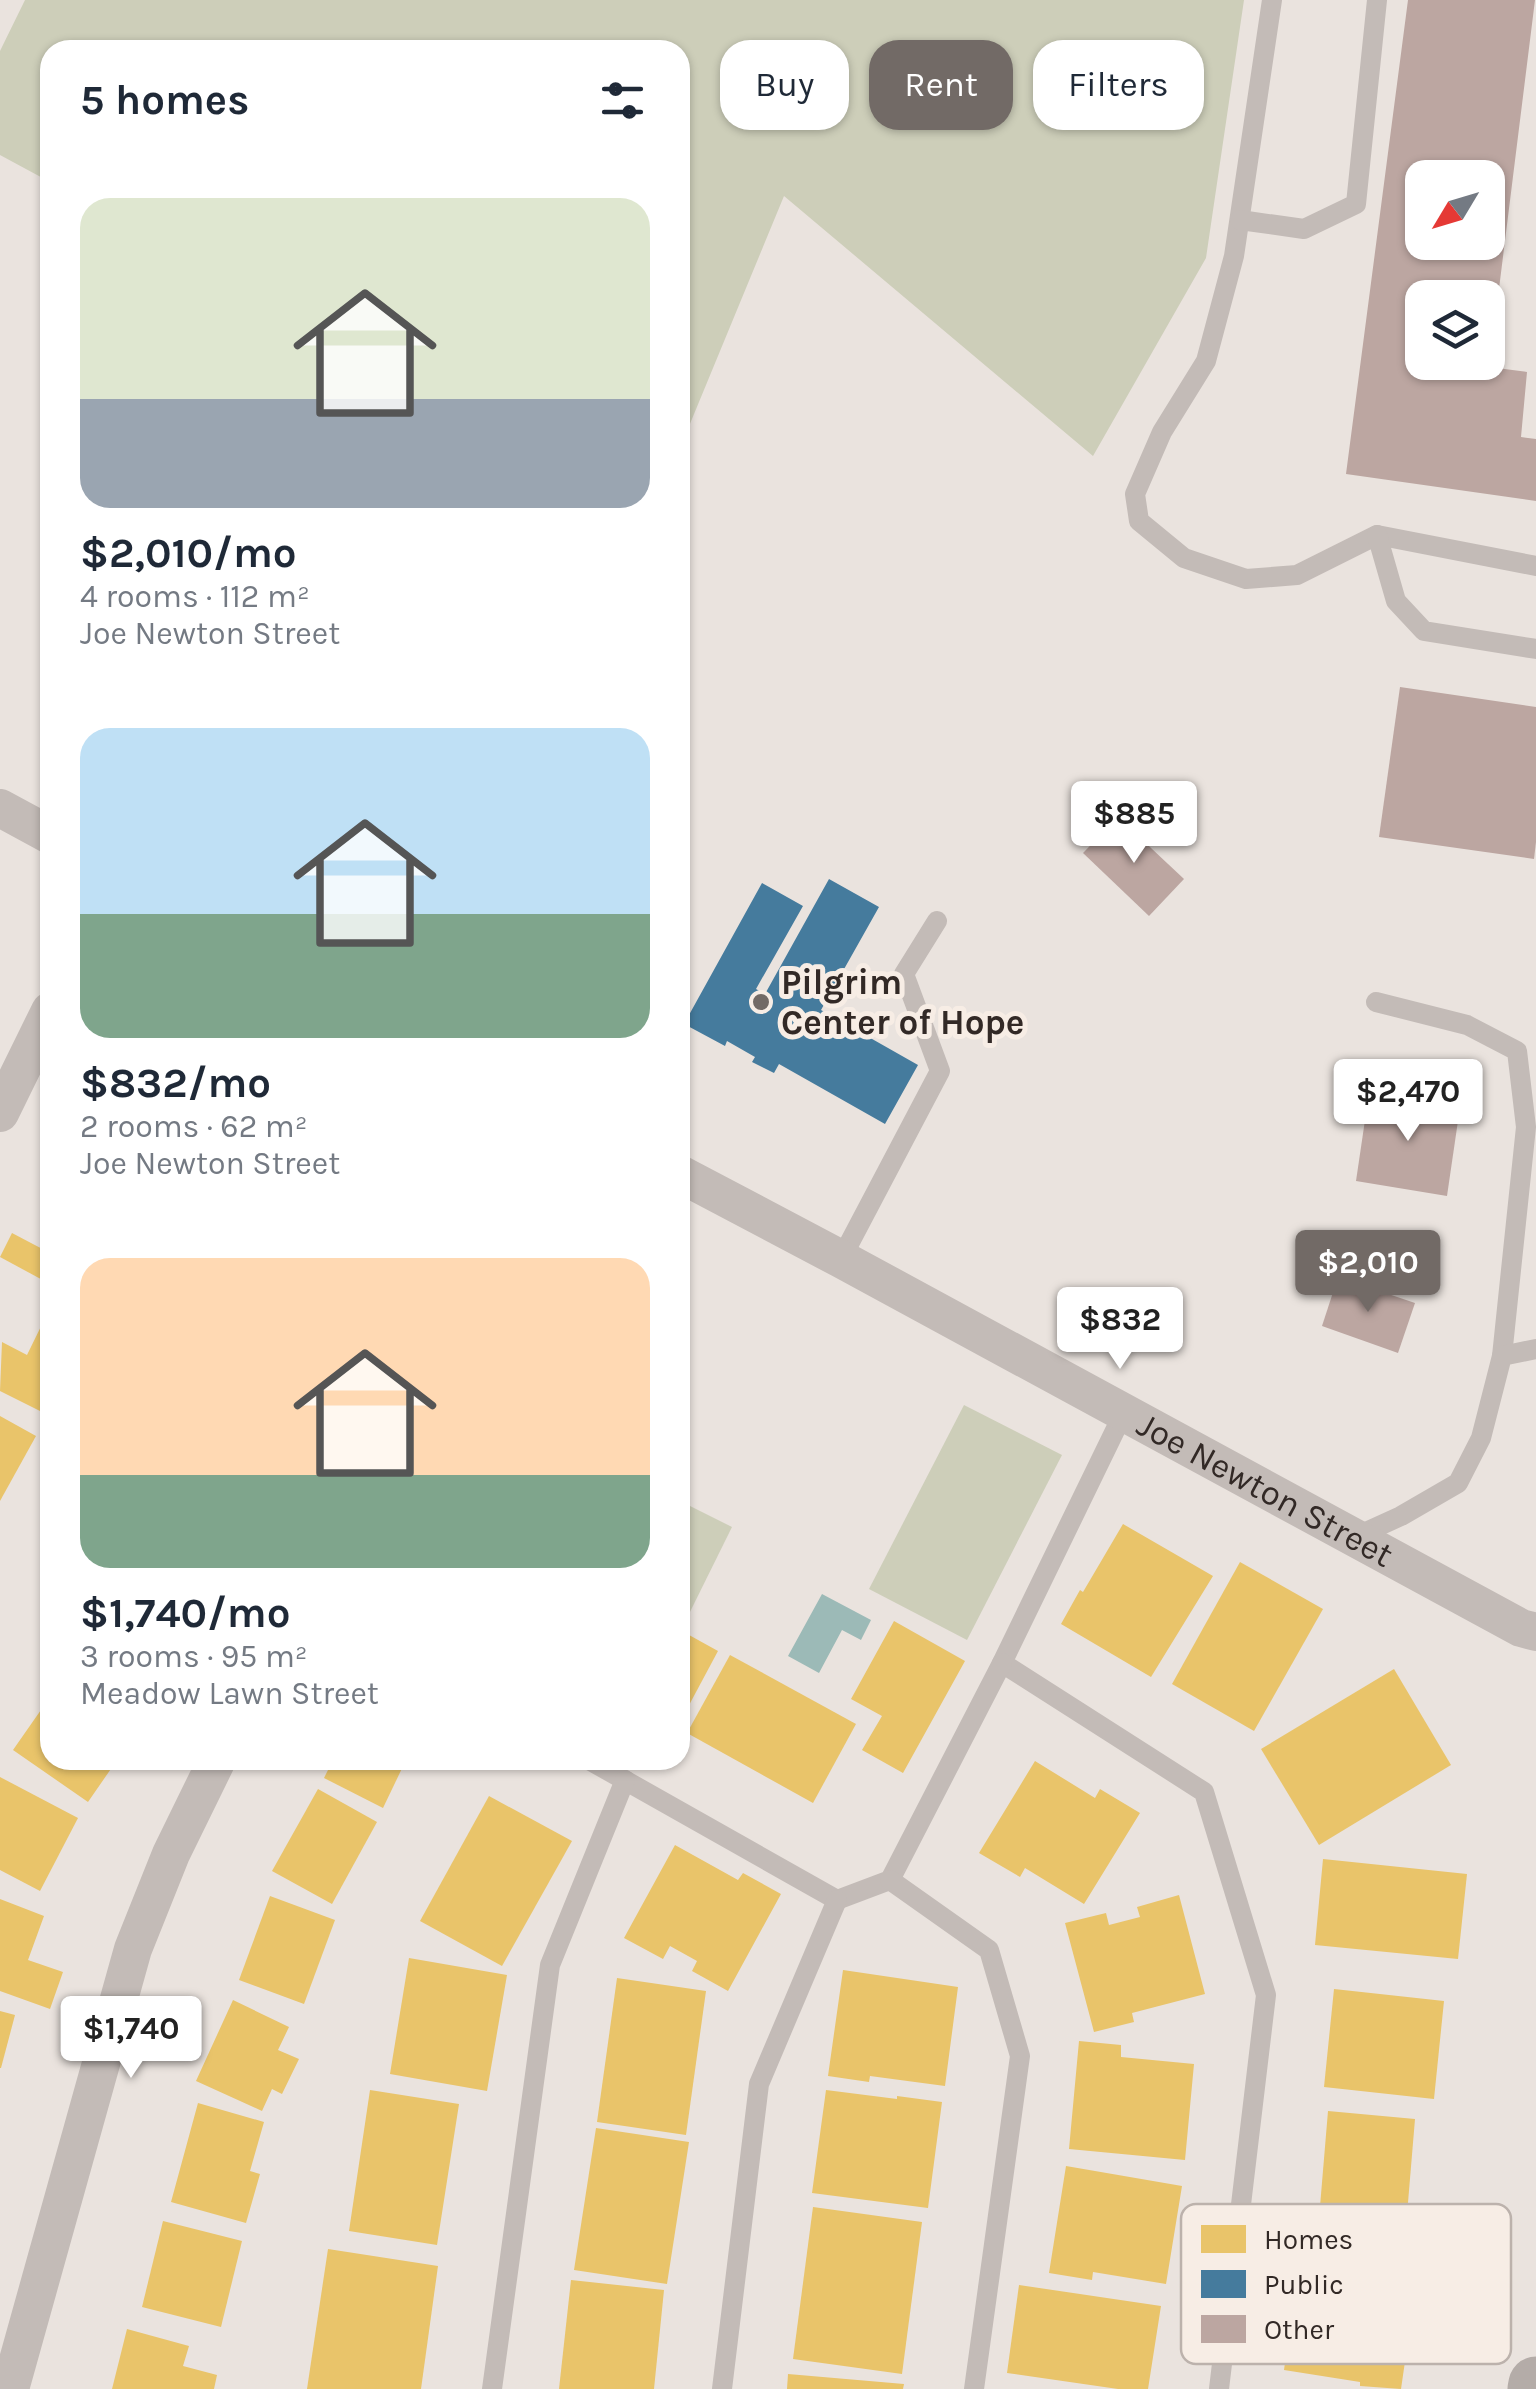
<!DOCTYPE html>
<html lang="en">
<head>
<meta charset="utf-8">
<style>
  :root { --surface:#fff; --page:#f6f6f7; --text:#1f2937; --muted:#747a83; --accent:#726a66 }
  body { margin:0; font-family:Karla,sans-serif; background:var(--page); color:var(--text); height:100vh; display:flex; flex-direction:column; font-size:38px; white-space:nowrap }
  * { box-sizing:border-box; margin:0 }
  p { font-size:32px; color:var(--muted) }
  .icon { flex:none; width:55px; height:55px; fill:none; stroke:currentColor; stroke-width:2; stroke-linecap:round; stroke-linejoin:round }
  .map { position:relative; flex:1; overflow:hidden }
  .panel { position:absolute; left:40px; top:40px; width:650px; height:1730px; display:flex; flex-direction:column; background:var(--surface); border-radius:30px; box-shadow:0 2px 8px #0004 }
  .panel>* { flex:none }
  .banner { position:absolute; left:720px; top:40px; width:665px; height:90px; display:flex; gap:20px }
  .needle { width:65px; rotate:232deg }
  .fabs { position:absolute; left:1405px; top:160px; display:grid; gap:20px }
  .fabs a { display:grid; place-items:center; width:100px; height:100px; border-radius:20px; background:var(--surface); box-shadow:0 2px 8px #0004; font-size:50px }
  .price { position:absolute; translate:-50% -85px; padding:0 22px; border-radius:10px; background:#fff; color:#222; font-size:32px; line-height:65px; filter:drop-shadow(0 2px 5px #0008) }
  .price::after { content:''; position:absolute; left:50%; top:60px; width:30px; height:22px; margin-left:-15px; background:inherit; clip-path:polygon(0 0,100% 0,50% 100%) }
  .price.current { background:var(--accent); color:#fff }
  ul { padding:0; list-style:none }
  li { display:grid; align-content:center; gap:20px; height:530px; padding:0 40px }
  li span { display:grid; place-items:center; height:310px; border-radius:30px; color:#555 }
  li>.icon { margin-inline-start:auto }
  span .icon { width:180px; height:180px; fill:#fffc; stroke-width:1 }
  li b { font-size:42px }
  h2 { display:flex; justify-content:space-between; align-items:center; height:120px; padding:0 40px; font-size:42px }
  .chip { padding:0 35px; border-radius:30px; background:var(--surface); box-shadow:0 2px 8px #0004; font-size:35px; line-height:90px }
  .chip.current { background:var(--accent); color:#fff }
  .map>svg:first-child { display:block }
</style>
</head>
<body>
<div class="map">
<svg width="1536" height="2389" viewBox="0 0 1536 2389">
  <rect width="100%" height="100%" fill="#eae3de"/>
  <g fill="#cdceb9">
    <path d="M25 0H1244L1206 258 1093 456 784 196 680 448V50H50V182L0 155V51Z"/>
    <path d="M964 1405 1062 1455 967 1640 869 1589Z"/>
    <path d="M680 1501 732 1527 686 1620 680 1617Z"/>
  </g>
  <path fill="#9cbab7" d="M822 1594 871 1620 861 1640 842 1630 819 1673 788 1656Z"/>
  <g fill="#e9c46a">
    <path d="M12 1233 50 1253V1284L0 1257Z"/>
    <path d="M50 1308V1416L0 1391 2 1342 27 1355Z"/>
    <path d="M0 1416 36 1436 0 1501Z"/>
    <path d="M1123 1524 1213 1576 1151 1677 1061 1624 1080 1590 1083 1592Z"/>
    <path d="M1240 1562 1323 1609 1254 1731 1172 1684Z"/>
    <path d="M894 1621 965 1661 903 1773 862 1750 882 1716 851 1699Z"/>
    <path d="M680 1630 718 1651 680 1722Z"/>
    <path d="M730 1655 856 1724 813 1803 687 1733Z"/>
    <path d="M1394 1669 1451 1765 1319 1845 1261 1749Z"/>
    <path d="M50 1697V1760H111L115 1763 88 1802 13 1750Z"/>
    <path d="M333 1760H406L383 1808 324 1778Z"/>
    <path d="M1035 1761 1095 1798 1100 1789 1140 1813 1084 1904 1025 1868 1020 1877 979 1853Z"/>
    <path d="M0 1777 78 1818 40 1891 0 1870Z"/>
    <path d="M318 1789 377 1822 332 1904 272 1871Z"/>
    <path d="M489 1796 572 1841 502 1966 420 1921Z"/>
    <path d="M675 1845 738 1880 743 1873 781 1894 728 1991 692 1971 697 1961 670 1946 663 1959 624 1938Z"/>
    <path d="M1323 1859 1467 1874 1458 1959 1315 1945Z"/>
    <path d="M1179 1895 1205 1994 1132 2013 1134 2022 1094 2032 1065 1923 1106 1913 1109 1925 1140 1917 1137 1907Z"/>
    <path d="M270 1896 335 1920 304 2004 239 1980Z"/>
    <path d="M0 1899 44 1916 28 1960 63 1972 50 2009 0 1991Z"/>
    <path d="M409 1958 507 1975 487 2091 390 2074Z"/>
    <path d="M843 1970 958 1987 945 2086 870 2076 869 2082 828 2076Z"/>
    <path d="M617 1978 706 1991 686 2135 597 2122Z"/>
    <path d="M1334 1989 1444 2001 1434 2099 1324 2087Z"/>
    <path d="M233 2000 289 2027 278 2050 299 2059 282 2094 272 2089 262 2111 196 2081Z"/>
    <path d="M0 2011 15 2015 1 2068H0Z"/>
    <path d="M1079 2041 1121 2045V2057L1194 2064 1185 2160 1069 2149Z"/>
    <path d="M370 2090 459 2104 437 2245 349 2231Z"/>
    <path d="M826 2090 897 2099V2096L942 2102 928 2208 812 2193Z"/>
    <path d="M198 2103 264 2122 250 2171 260 2174 246 2223 171 2202Z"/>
    <path d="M1328 2111 1415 2119 1403 2262 1316 2254Z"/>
    <path d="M596 2128 689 2142 667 2284 574 2270Z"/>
    <path d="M1066 2166 1182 2186 1166 2284 1093 2272 1092 2280 1049 2273Z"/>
    <path d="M813 2207 922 2222 902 2374 793 2359Z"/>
    <path d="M163 2221 242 2241 221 2327 142 2307Z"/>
    <path d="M328 2249 438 2266 421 2389H307Z"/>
    <path d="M1298 2269 1416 2286 1401 2389 1360 2386V2382L1284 2370Z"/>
    <path d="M571 2280 664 2290 654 2389H559Z"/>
    <path d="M1019 2285 1161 2306 1148 2389H1118L1007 2373Z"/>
    <path d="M127 2329 189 2346 183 2366 217 2375 214 2389H112Z"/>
    <path d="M788 2374 904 2384 903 2389H787Z"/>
  </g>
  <path fill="#457b9d" d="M829 879 879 907 821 1010 918 1065 885 1124 779 1064 774 1073 752 1062 755 1057 727 1041 725 1046 684 1024 762 883 803 906 756 989 765 994Z"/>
  <g fill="#bca6a1" fill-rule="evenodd">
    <path d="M1408 0H1535L1490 361H1488V298H1422V362H1490L1489 367 1527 372 1521 437 1536 439V501L1346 474ZM1422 178H1488V242H1422Z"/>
    <path d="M1400 687 1536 707V842L1534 859 1379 837Z"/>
    <path d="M1118 817 1184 879 1149 916 1083 853Z"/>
    <path d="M1369 1093 1460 1107 1447 1196 1356 1181Z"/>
    <path d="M1338 1277 1415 1303 1398 1353 1322 1326Z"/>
  </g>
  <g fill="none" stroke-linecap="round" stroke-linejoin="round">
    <g stroke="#c3bbb7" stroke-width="20">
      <path d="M1272 0 1234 256 1206 361 1162 432 1135 494 1139 521 1184 558 1246 579 1297 575 1377 535 1536 566"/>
      <path d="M1240 220 1304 229 1356 204 1377 0"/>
      <path d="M1377 535 1396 601 1424 631 1536 649"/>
      <path d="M1376 1002 1467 1025 1517 1051 1526 1127 1502 1356"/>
      <path d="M841 1259 940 1071 904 974 937 921"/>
      <path d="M1124 1412 1002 1663 1204 1792 1266 1995 1219 2389"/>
      <path d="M1355 1537 1401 1516 1458 1483 1481 1438 1502 1356 1536 1349"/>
      <path d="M589 1760 837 1900 890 1880 1002 1663"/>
      <path d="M890 1880 989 1950 1020 2056 974 2389"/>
      <path d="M492 2389 550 1965 625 1780"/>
      <path d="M722 2389 759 2084 837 1900"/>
    </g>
    <g stroke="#c3bbb7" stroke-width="38">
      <path d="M0 808 50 835"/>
      <path d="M0 1113 50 1011"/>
      <path id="s1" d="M680 1174 841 1259 1521 1628 1536 1632"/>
      <path d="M10 2389 133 1949 171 1854 217 1760"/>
    </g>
    <path stroke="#b4aca8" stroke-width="55" d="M1535 2389 1536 2384"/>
  </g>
  <circle fill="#726a66" stroke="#f7ede5" stroke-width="4" cx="761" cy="1002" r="10"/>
  <g text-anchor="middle" stroke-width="10" stroke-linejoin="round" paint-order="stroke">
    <g font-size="35" font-weight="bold" fill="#322926" stroke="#f7ede5" text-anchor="start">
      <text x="781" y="994">Pilgrim<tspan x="781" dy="40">Center of Hope</tspan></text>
    </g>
    <g font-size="35" fill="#322926" stroke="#f7ede5">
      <text dy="12" stroke="none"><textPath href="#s1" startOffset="665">Joe Newton Street</textPath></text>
    </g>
  </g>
  <rect x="1181" y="2204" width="330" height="160" rx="15" fill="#f7ede5" stroke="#bcb2ac" stroke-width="2.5"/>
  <rect x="1201" y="2225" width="45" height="28" fill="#e9c46a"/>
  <rect x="1201" y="2270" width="45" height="28" fill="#457b9d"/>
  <rect x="1201" y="2315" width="45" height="28" fill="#bca6a1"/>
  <g font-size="28" fill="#322926">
    <text x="1264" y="2249">Homes</text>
    <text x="1264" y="2294">Public</text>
    <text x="1264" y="2339">Other</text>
  </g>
</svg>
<div class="fabs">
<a><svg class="needle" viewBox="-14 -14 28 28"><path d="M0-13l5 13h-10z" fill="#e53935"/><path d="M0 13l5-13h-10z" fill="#747a83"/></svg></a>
<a><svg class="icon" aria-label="layers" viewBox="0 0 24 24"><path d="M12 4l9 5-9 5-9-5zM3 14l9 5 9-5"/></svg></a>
</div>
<b class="price" style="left:1134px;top:866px">$885</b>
<b class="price" style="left:1408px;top:1144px">$2,470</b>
<b class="price current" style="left:1368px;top:1315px">$2,010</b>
<b class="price" style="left:1120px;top:1372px">$832</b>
<b class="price" style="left:131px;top:2081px">$1,740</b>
<div class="banner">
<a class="chip">Buy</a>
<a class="chip current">Rent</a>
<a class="chip">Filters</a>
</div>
<section class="panel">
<h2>5 homes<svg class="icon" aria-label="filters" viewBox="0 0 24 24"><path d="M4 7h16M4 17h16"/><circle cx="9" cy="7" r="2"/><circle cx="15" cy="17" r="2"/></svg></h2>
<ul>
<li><span style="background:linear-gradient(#dfe7d0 65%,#9aa5b1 0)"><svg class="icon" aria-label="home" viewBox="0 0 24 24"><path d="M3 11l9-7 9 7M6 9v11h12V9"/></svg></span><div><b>$2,010/mo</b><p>4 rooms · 112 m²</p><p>Joe Newton Street</p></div></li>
<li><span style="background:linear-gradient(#bfe0f5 60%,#7fa58c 0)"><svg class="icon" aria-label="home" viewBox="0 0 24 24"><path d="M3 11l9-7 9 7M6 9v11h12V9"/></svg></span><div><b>$832/mo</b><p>2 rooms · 62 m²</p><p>Joe Newton Street</p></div></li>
<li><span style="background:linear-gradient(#ffd9b3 70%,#7fa58c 0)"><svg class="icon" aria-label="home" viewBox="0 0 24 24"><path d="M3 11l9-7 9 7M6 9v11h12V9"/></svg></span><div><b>$1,740/mo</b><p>3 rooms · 95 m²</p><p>Meadow Lawn Street</p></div></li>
</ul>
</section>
</div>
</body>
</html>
